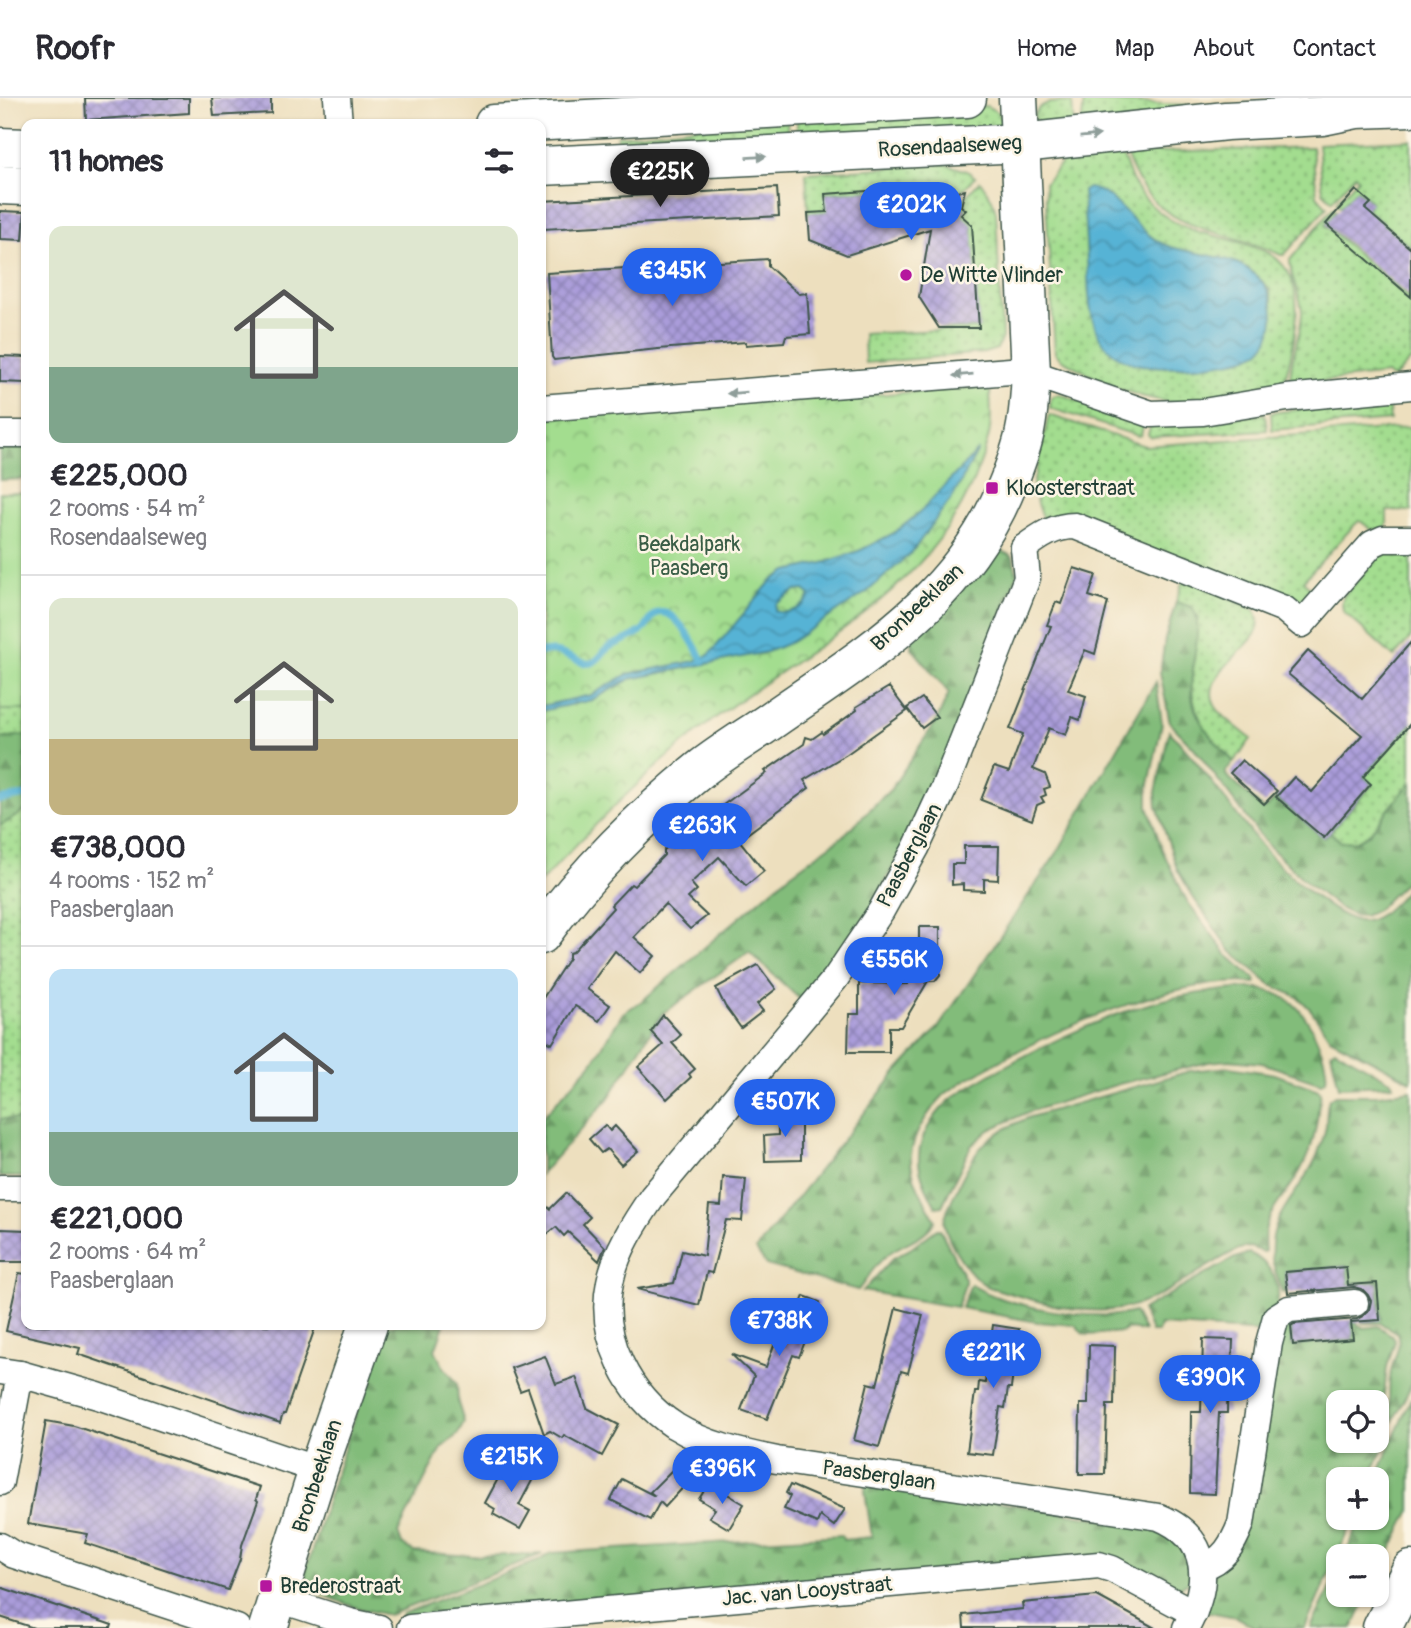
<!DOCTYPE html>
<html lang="en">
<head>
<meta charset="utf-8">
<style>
  :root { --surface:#fff; --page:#f2f2f3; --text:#2b2b33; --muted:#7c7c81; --line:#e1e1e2; --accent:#2563eb }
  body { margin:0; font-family:Pangolin,sans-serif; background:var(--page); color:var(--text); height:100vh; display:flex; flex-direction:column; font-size:26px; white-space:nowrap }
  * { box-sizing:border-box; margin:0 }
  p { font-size:23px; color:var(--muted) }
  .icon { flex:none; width:38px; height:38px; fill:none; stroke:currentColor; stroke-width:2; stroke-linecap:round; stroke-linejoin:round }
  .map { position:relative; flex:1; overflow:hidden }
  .panel { position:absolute; left:21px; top:21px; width:525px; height:1211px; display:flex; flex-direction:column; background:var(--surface); border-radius:14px; box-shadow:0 2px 5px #0004 }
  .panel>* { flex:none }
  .buttons { position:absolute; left:1326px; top:1292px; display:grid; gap:14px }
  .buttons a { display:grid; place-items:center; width:63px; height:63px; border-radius:14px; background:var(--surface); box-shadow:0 2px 5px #0004; font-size:35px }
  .price { position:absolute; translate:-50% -60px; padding:0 16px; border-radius:24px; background:var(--accent); color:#fff; font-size:23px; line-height:46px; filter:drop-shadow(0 2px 4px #0008) }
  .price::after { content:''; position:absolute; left:50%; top:42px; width:21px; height:16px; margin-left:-10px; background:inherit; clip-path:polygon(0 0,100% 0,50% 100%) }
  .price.on { background:#222; color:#fff }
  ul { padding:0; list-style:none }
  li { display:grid; align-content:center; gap:14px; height:371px; padding:0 28px }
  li+li { border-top:2px solid var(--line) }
  li span { display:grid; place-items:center; height:217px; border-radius:14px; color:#555 }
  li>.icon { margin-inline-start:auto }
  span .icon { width:126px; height:126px; fill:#fffc; stroke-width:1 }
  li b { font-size:30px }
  h2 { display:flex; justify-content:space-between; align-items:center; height:84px; padding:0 28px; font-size:30px }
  header { display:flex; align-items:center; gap:42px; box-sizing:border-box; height:98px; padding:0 35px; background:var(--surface); border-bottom:2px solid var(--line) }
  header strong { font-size:33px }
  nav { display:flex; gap:38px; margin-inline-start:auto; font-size:24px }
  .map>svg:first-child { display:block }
</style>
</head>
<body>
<header>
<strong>Roofr</strong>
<nav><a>Home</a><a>Map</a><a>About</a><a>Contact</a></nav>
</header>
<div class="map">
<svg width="1411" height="1530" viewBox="0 0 1411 1530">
  <defs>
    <pattern id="grass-dots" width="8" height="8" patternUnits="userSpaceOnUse" patternTransform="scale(1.75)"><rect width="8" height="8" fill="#a3dd8f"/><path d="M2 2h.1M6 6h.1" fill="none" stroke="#84b476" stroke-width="1.8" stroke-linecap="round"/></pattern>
    <pattern id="forest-firs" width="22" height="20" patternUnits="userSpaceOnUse" patternTransform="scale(1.75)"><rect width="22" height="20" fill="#82bc7a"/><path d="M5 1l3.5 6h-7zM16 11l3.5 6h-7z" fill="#6a9a65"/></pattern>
    <pattern id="park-crowns" width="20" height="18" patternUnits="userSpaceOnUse" patternTransform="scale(1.75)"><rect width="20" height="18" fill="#a3dd8f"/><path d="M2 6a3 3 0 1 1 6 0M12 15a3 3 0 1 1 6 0" fill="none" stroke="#84b476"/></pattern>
    <pattern id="water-waves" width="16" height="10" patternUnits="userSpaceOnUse" patternTransform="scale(1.75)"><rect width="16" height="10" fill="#57b3d5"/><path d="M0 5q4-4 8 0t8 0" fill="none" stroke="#4793ae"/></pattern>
    <pattern id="building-cross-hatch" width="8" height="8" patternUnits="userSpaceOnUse" patternTransform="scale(1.75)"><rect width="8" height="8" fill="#aa9cda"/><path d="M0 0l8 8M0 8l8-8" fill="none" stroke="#8a80b2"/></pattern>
  </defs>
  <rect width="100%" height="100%" fill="#fcf5e5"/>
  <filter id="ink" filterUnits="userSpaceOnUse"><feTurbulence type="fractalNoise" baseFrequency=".0143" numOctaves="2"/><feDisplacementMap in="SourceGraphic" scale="14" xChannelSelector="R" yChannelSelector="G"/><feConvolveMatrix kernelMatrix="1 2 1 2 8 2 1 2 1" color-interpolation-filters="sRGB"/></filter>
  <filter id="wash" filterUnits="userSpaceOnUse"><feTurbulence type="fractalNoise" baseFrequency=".00686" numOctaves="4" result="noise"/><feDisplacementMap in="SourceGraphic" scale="28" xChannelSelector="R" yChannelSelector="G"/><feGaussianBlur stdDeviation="1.57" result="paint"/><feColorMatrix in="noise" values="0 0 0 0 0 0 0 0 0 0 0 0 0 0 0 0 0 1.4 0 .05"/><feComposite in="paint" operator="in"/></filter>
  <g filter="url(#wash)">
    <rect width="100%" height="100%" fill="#eddfbe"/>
    <g fill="url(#grass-dots)" stroke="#618d62" stroke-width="2" fill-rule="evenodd">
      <path d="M1084 3 1220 8 1081 30Z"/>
      <path d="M1072 4 1074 33 1044 36 1034 18C1041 1 1056 5 1072 4Z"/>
      <path d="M987 8 1000 16 1002 29 797 51V18Z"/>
      <path d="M787 19 788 52 618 51 617 38Z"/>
      <path d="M1411 42V150L1366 111 1371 104 1357 91 1340 109 1336 105 1358 81 1355 77 1332 103 1323 94 1318 46Z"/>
      <path d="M1312 49 1317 98 1327 109 1284 157H1281C1216 126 1155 138 1127 58L1130 55Z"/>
      <path d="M1121 56C1125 61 1126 68 1129 75 1136 93 1147 105 1162 116 1186 134 1215 137 1242 145 1255 149 1271 154 1280 164 1310 192 1292 260 1281 293L1177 306 1141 298 1109 287 1061 261 1055 255 1045 85 1065 61ZM1108 97 1148 138 1166 148 1248 170 1269 190 1272 203 1258 254C1219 269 1175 271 1134 266L1087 163 1085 118Z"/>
      <path d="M945 66 967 73 975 79 962 93 957 92 951 99 944 93 940 97 925 89 826 95 827 114 808 115 806 75Z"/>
      <path d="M980 83 992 101 996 114 1002 239 997 251 984 255 865 265 864 236 979 230 972 127 961 117 966 112 959 106Z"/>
      <path d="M1333 110 1336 113 1325 127 1411 202V262L1395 279H1389L1387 276 1296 286 1291 291C1287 267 1301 240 1302 215 1302 197 1289 179 1290 162Z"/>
      <path d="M1059 296 1144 325 1141 337 1138 338 1050 310 1051 299Z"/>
      <path d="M1388 301 1390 322 1272 332 1271 315Z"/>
      <path d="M1265 316 1267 332 1150 339 1148 336 1151 327Z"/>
      <path d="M1049 317 1145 348 1411 329V413H1387V426L1384 431 1372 432 1359 422 1303 483 1316 495 1306 506H1298L1044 424 1037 406 1033 386Z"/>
      <path d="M1411 450V539L1394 559 1343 513 1342 503 1344 497 1383 453Z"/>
      <path d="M1184 479 1255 512C1258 518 1260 527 1257 533 1245 556 1195 581 1218 612 1227 623 1241 632 1251 641L1234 664C1226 655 1215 646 1208 635 1182 596 1193 562 1198 518L1176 504Z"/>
      <path d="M0 612H26V637L0 640Z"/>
      <path d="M1411 625V684L1368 737 1357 743 1341 744 1330 734 1372 687 1364 679Z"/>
      <path d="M26 712V1021H0V728Z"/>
    </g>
    <g fill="url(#forest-firs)" stroke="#507c57" stroke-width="2" fill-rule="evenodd">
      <path d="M0 345H26V381L0 382Z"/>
      <path d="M1000 452 1013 459 1017 477 936 686 872 809 803 904 749 854 662 916 608 1001 541 1076V1021L592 965 623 915 642 903 788 778 843 738 891 691 937 622 949 595 912 550 911 537 991 453Z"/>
      <path d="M1176 504 1192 509C1206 527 1187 576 1192 600 1197 626 1217 646 1234 664L1226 673V677L1262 710H1266L1276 700 1324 740 1330 734 1341 744 1357 743 1368 737 1411 684V778L1377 812 1364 818 1353 817 1339 810 1306 784 1265 744 1194 650 1170 625 1160 575 1165 541Z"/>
      <path d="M1156 584 1162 625 1148 691V708L1162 752 1187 803 1227 857 1255 881 1256 885C1177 877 1052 932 985 971 971 979 956 987 944 997 929 1012 913 1036 911 1057 909 1079 925 1103 935 1122 927 1139 905 1144 891 1154 877 1163 868 1180 858 1192L766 1167 756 1152 896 975 938 930 1057 755Z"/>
      <path d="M1169 633C1203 668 1229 709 1260 746 1276 766 1340 828 1366 823 1384 819 1399 800 1411 787V983L1330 940 1311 912 1298 899 1271 887 1230 852 1193 799 1177 771 1157 708 1156 694Z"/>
      <path d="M26 637V712L0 728V640Z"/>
      <path d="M1248 890C1287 892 1304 910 1318 944 1323 956 1328 970 1326 982L1321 985 1262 965 1229 962 1209 964 1119 986 1028 1014 989 1032 971 1048 942 1108 936 1109C928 1094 918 1076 919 1059 919 1039 934 1017 948 1004 961 992 978 984 993 975 1045 946 1101 919 1159 903 1188 896 1218 892 1248 890Z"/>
      <path d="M1335 951 1392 984 1393 987 1339 989 1331 954Z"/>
      <path d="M1229 969 1275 976 1319 992C1323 1000 1318 1004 1318 1013 1316 1037 1309 1059 1296 1080 1280 1106 1260 1119 1265 1153L1263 1154 1250 1149 1239 1151C1205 1167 1175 1193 1139 1206 1091 1223 1036 1203 989 1189 970 1180 947 1144 944 1123 947 1110 954 1098 959 1086 979 1045 988 1037 1030 1019L1190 973Z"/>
      <path d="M1411 992V1288L1393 1323C1388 1305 1388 1291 1391 1273 1394 1259 1402 1248 1397 1235L1380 1225H1361L1381 1221 1378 1184 1348 1186 1347 1168 1285 1174 1286 1194 1282 1195C1280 1183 1273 1171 1272 1159 1268 1115 1301 1096 1317 1058 1320 1049 1325 1037 1326 1027 1327 1017 1326 1010 1329 1001L1336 997H1379Z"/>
      <rect x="0" y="1021" width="26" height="58"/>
      <path d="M937 1131H940L965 1181V1186L957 1209 863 1193 893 1160 910 1151Z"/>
      <path d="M1249 1155C1267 1163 1280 1181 1278 1202 1278 1212 1268 1225 1264 1234L1160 1227 1158 1234H1151L1142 1212 1233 1161Z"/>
      <path d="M971 1186C1000 1208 1099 1225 1134 1214L1144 1233 1128 1231 1122 1234 1088 1237 1082 1235 1076 1227 1037 1224 961 1210Z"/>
      <path d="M1290 1217 1292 1248 1353 1242 1351 1225 1357 1224 1358 1227 1364 1230 1378 1228 1393 1238 1395 1243 1387 1269 1383 1305 1391 1331 1370 1381H1339V1419H1354L1305 1530H1256L1236 1519 1204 1513 1273 1260ZM1339 1304H1377V1342H1339Z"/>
      <path d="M385 1227H444L435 1252 443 1268 457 1285 458 1305 464 1324 457 1337 441 1350 398 1435 402 1446 414 1454 473 1458 542 1456 389 1517 357 1510 313 1493 308 1486 305 1476 328 1400Z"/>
      <path d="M1411 1300V1412L1377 1479V1458H1345L1361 1419H1377L1376 1381Z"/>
      <path d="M866 1383 1163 1431 1190 1459V1483L1179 1490 1171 1491 1124 1468 703 1496 398 1523 402 1516 538 1463 551 1455 842 1437 843 1442 872 1439 865 1393Z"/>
      <path d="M1339 1471V1496H1369L1352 1530H1311Z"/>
    </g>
    <path fill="url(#park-crowns)" stroke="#618d62" stroke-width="2" d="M990 288C990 302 992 317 990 331 988 347 980 365 974 381 926 497 808 549 714 621 650 670 595 726 541 784V320L767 302 888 296Z"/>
    <rect fill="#a3dd8f" stroke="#618d62" stroke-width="2" x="0" y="395" width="26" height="217"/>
    <g fill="url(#water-waves)" stroke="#3b7884" stroke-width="2" fill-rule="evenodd">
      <path d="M1088 90C1118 92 1137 138 1168 148 1191 156 1230 157 1249 172 1266 184 1272 196 1273 216 1273 230 1270 245 1258 254 1239 268 1155 273 1133 265 1119 261 1108 252 1100 240 1087 216 1089 188 1087 162 1086 139 1084 116 1083 93Z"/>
      <path d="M978 352 954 397 911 455 867 494 791 544 767 554 630 581 592 602 541 613V608L591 597 628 576 695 563 709 557 771 483 787 473 827 464 861 452 894 435 918 416ZM804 492 810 497C804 511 788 517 775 513L776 506 795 493Z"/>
    </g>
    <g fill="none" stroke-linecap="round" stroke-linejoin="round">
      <g stroke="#57b3d5" stroke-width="7">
        <path d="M541 554C564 550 578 568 591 565 600 563 603 552 611 548 622 543 635 539 644 531 650 526 650 518 658 515 676 509 696 550 703 563"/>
        <path d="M0 702 26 697"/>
      </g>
    </g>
    <g id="blocks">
      <g fill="url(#building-cross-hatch)">
        <path d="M85 0H189V15L86 22Z"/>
        <path d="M212 0H271V15L214 18Z"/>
        <path d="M925 89 940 97 944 92 948 96 965 92 961 108 966 112 961 117 972 127 979 230H939L919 199 930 131 847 157 810 142 808 115 827 114 825 96Z"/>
        <path d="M777 90 779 118 543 131 542 103Z"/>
        <path d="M1356 92 1371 105 1365 111 1411 151V199L1326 126Z"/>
        <path d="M0 113 25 114 23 142 0 141Z"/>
        <path d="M768 161V168L799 196 807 195 810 236 786 238 784 244 746 247V244L658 251 554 262 552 259 547 175Z"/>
        <path d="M0 258 26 259V285L0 284Z"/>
        <path d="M1074 470 1096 477 1089 498 1108 504 1095 556 1085 552 1068 592 1086 598 1080 622 1072 619 1066 637 1049 630 1033 671 1045 676 1050 689 1044 691 1046 697 1041 699 1044 704 1037 707 1032 722 981 702 994 669 1009 674 1023 636 1010 631 1051 528 1047 527 1056 504 1061 506Z"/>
        <path d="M1411 544V625L1363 679 1371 686 1324 740 1276 699 1294 679 1312 694 1362 637 1288 576 1308 553 1362 601Z"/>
        <path d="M889 589 907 613 847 656 804 682 809 690 739 742 764 773 746 788 719 759 691 785 697 792 688 800 707 818 690 831 665 806 634 839 655 858 640 875 615 853 587 891 610 907 599 923 575 908 552 946 541 940V903L569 860V855L573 854 613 810 611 807 631 786 634 788 664 757V752L681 737H685L697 726 767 675 765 673 804 646 806 639 812 641 822 634 823 636 857 612 856 609Z"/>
        <path d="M922 600 937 619 922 630 907 610Z"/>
        <path d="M1242 662 1277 693 1264 706 1230 675Z"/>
        <path d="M964 748H999L998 782 984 781V793L963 792V786L952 787V766H964Z"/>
        <path d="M919 829H940V877L935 883H928L901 929H889V954H848L849 916H859V885L908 886V847H919Z"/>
        <path d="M758 867 776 891 757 906 763 913 741 930 725 908 716 890Z"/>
        <path d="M663 917 681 937 672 945 695 971 689 976 691 979 667 1001 638 969 663 947 651 934Z"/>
        <path d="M778 1015H801V1062L765 1063 764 1038 778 1037Z"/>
        <path d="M605 1027 610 1033 615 1028 638 1053 621 1067 607 1051 601 1055 589 1041Z"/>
        <path d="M723 1079 746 1081 742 1123 726 1122 712 1175 707 1174 699 1207 637 1191 674 1185 682 1153 704 1158 709 1107 721 1108Z"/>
        <path d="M566 1095 590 1119 583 1126 605 1149 599 1163 568 1134 564 1138 556 1129 541 1141V1104L550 1111Z"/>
        <path d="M0 1131 26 1132V1164H0Z"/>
        <path d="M1346 1169 1348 1187 1377 1185 1380 1222 1351 1224 1353 1241 1293 1247 1291 1228 1294 1226 1357 1221 1363 1218 1369 1212 1371 1203 1368 1197 1362 1191 1354 1189 1288 1195 1285 1174Z"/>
        <path d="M19 1175 26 1176V1227H316L285 1316H283L280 1325 78 1256 80 1250 6 1233Z"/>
        <path d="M804 1198 820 1204 799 1259 793 1257 767 1321 741 1312 754 1278 731 1256 766 1269 790 1204 800 1208Z"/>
        <path d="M896 1210 923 1217 908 1275 901 1273 879 1349 854 1342 868 1285 877 1287Z"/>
        <path d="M993 1227 1019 1231 1011 1290H1008L1005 1310 1000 1309 993 1357 967 1354 975 1294H978L979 1284 985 1285Z"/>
        <path d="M1203 1241 1233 1242 1232 1268 1228 1267 1227 1315H1219L1215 1396 1190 1395 1191 1314H1201Z"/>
        <path d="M1089 1247 1115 1248 1114 1307H1107L1105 1376H1079L1080 1306H1088Z"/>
        <path d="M545 1258 556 1286 576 1279 587 1310 619 1327 602 1358 564 1337 562 1340 550 1333 544 1336 528 1290 520 1293 511 1270Z"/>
        <path d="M46 1323 74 1328 260 1389 256 1401 258 1403 242 1447 240 1461 228 1492 85 1445 88 1436 28 1426Z"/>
        <path d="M508 1362 535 1377 519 1407 530 1413 520 1431 493 1416 495 1411 485 1405Z"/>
        <path d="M677 1367 691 1381 665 1409 660 1404 650 1422 611 1402 622 1381 655 1398 650 1394Z"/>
        <path d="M709 1385 744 1406 729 1431 709 1419 715 1411 699 1401Z"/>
        <path d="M790 1387 827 1403 845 1411 834 1428 820 1418 817 1425 784 1411 790 1398 786 1395Z"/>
        <path d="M0 1489 112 1527 111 1530H34L0 1519Z"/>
        <path d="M1097 1498 1155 1530H964L963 1517 1023 1511 1022 1505Z"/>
      </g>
    </g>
  </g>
  <g filter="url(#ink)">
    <use href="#blocks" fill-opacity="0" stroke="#3e5549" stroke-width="2"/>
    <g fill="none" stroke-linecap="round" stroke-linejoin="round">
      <g stroke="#3e5549" stroke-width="29">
        <g id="street">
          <path d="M337 0 339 26"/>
          <path d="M541 310 1010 273 1031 275 1151 316 1203 314 1287 300 1411 288"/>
          <path d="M0 336H26"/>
          <path d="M1024 450 1027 480 944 690 916 750 881 813 835 881 653 1098C635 1124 616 1153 610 1184 598 1240 629 1298 675 1328 706 1347 742 1355 777 1362L1159 1419C1212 1441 1210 1486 1186 1530"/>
          <path d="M1024 450C1040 438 1054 428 1075 428L1284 511 1302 526 1372 446 1383 441H1411"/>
          <path d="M0 1090H26"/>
          <path d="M0 1273 20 1276 98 1298 318 1372"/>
          <path d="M0 1384 20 1276"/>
          <path d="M0 1448 14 1457 237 1530"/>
          <path d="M1202 1469C1224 1463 1233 1446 1241 1426L1269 1245 1276 1219 1289 1211 1355 1205"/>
          <path d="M278 1501 350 1524 379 1530"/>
          <path d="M410 1530 1099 1467 1112 1471 1194 1515"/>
        </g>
      </g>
      <g stroke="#3e5549" stroke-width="41">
        <g id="secondary">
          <path d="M494 26 967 0"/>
          <path d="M0 49 26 50"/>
          <path d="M541 68 1022 45 1226 23 1323 18 1357 11 1411 9"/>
          <path d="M0 87 26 88"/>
          <path d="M541 837C583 778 645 716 702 670 724 653 749 638 772 622 870 554 963 500 1009 383 1015 367 1022 350 1025 333 1029 314 1030 294 1031 275L1018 0"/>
          <path d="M268 1530 318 1372 368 1227"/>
        </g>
      </g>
      <g stroke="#3e5549" stroke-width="41">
        <path id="highway" d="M1382 1530 1411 1472"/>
      </g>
      <use href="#street" stroke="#fff" stroke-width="26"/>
      <use href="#secondary" stroke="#fff" stroke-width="38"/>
      <use href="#highway" stroke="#fff" stroke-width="38"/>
    </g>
    <defs><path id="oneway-solid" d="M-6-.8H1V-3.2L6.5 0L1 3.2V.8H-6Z" transform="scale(1.75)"/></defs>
    <g fill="#8f9e9a">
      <use href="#oneway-solid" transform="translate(1090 38) rotate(-6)"/>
      <use href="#oneway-solid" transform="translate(756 59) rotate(-3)"/>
      <use href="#oneway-solid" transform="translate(963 277) rotate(175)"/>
      <use href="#oneway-solid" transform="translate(737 295) rotate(176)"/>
    </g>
  </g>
  <g fill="#b5179e" stroke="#fcf5e5" stroke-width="2.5">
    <circle cx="906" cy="177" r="7"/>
    <rect x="985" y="383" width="14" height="14" rx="3.5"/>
    <rect x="259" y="1481" width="14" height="14" rx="3.5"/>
  </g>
  <g text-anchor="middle" stroke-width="5" stroke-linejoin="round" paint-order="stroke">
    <g font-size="21" fill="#1f3d34" stroke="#fcf5e5">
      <text transform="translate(950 48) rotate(-3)" y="7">Rosendaalseweg</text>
      <text transform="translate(917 509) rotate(-43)" y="7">Bronbeeklaan</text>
      <text transform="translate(909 757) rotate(-62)" y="7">Paasberglaan</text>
      <text transform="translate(879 1377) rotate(8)" y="7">Paasberglaan</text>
      <text transform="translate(317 1378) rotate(-72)" y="7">Bronbeeklaan</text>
      <text transform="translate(807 1493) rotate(-5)" y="7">Jac. van Looystraat</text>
    </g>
    <g font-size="21" fill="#1f3d34" stroke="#fcf5e5" text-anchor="start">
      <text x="920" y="184">De Witte Vlinder</text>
      <text x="1006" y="397">Kloosterstraat</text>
      <text x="280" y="1495">Brederostraat</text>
    </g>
    <g font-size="21" fill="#395d46" stroke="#fcf5e5">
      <text x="689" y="453">Beekdalpark<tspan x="689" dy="24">Paasberg</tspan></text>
    </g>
  </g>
</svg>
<div class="buttons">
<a><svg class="icon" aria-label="locate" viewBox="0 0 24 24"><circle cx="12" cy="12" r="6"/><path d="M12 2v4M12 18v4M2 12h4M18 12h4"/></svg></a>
<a>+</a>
<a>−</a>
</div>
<b class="price on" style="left:660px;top:111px">€225K</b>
<b class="price" style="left:911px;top:144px">€202K</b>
<b class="price" style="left:672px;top:210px">€345K</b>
<b class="price" style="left:702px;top:765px">€263K</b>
<b class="price" style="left:894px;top:899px">€556K</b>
<b class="price" style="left:785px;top:1041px">€507K</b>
<b class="price" style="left:779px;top:1260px">€738K</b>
<b class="price" style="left:993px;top:1292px">€221K</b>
<b class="price" style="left:1210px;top:1317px">€390K</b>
<b class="price" style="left:511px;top:1396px">€215K</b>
<b class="price" style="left:722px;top:1408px">€396K</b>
<section class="panel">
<h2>11 homes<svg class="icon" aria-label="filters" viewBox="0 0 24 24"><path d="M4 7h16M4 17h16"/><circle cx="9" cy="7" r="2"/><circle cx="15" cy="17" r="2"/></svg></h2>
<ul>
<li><span style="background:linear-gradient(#dfe7d0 65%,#7fa58c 0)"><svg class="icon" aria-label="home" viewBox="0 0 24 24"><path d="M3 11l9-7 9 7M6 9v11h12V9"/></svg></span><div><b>€225,000</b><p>2 rooms · 54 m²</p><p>Rosendaalseweg</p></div></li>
<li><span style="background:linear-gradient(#dfe7d0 65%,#c2b280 0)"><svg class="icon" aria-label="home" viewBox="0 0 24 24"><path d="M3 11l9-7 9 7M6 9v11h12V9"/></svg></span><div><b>€738,000</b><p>4 rooms · 152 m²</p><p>Paasberglaan</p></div></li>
<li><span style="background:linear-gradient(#bfe0f5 75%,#7fa58c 0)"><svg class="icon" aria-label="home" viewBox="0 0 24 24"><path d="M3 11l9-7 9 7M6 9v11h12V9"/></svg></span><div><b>€221,000</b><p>2 rooms · 64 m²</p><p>Paasberglaan</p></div></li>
</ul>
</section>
</div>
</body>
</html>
